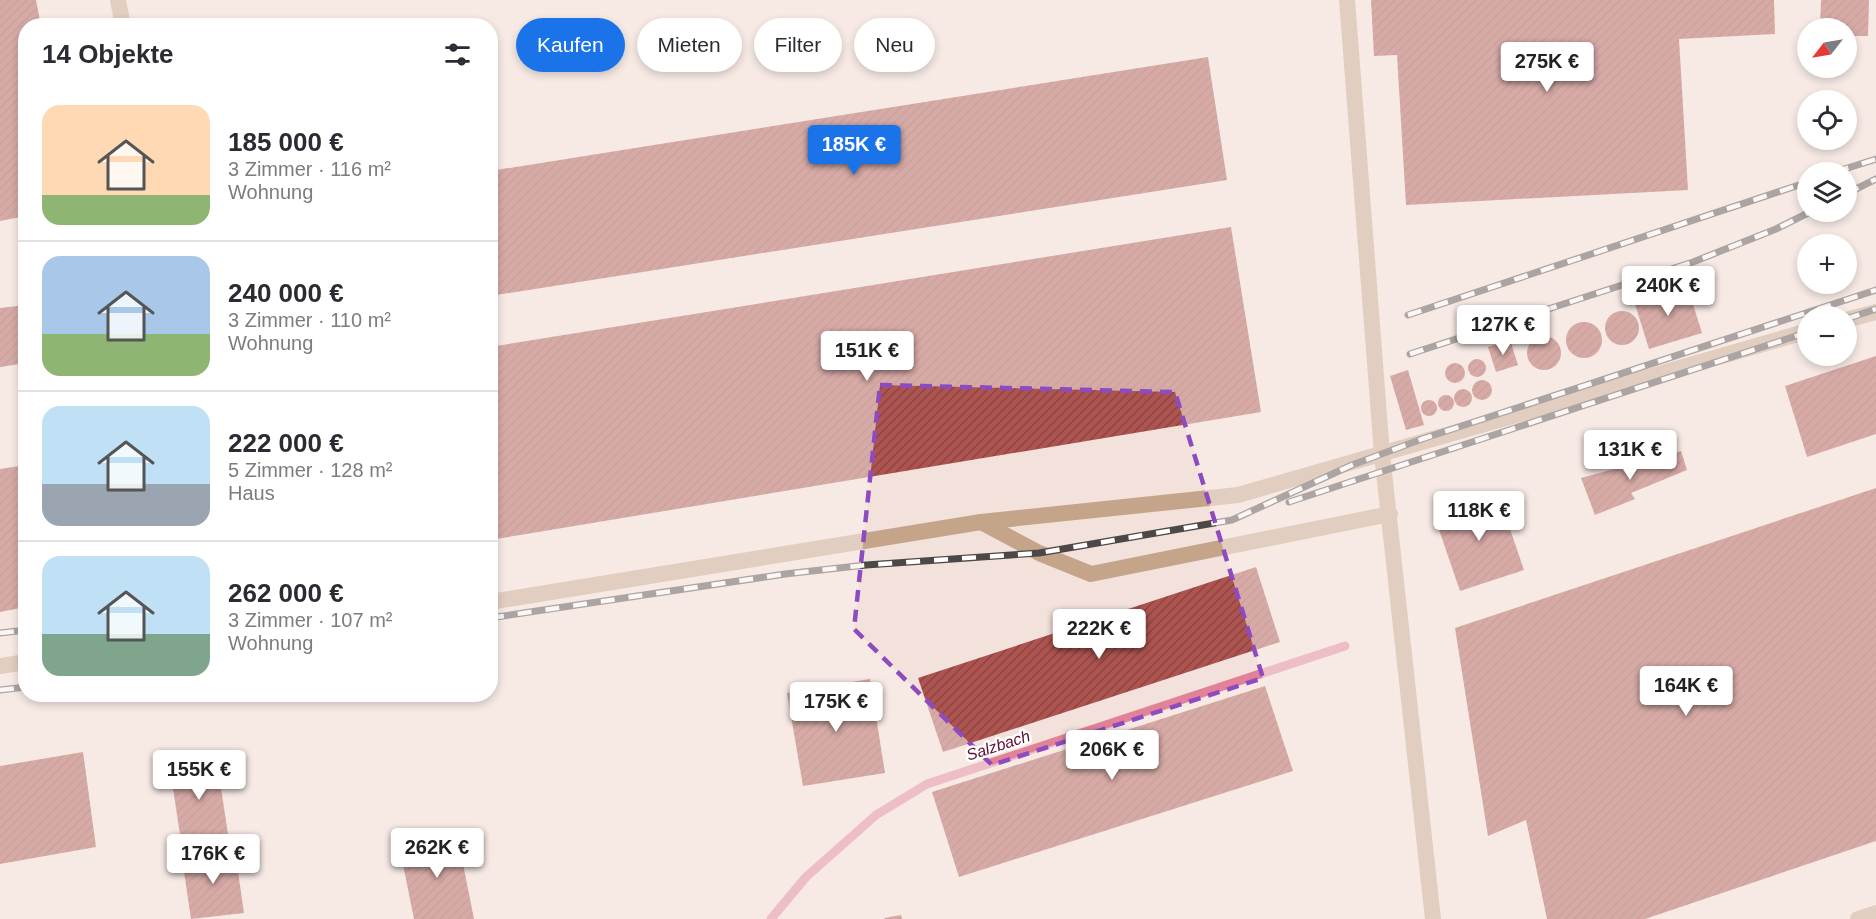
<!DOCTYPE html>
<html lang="de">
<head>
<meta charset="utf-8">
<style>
  :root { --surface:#fff; --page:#f7f7f7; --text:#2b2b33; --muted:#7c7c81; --line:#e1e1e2; --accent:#1a73e8 }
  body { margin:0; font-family:Helvetica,sans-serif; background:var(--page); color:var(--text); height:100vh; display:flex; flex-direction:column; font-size:22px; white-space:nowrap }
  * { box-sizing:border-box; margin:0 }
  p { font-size:20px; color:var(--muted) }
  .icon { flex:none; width:33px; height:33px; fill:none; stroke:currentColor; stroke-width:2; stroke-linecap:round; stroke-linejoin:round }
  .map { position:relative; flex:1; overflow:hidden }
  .side { position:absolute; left:18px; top:18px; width:480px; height:684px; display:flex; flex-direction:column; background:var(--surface); border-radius:24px; box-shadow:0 3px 9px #0003 }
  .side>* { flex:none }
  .top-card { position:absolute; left:516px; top:18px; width:570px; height:54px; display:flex; gap:12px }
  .needle { width:39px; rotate:239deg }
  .tools { position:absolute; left:1797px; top:18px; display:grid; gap:12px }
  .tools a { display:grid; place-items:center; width:60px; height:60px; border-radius:50%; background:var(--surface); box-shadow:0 3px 9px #0003; font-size:30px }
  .price { position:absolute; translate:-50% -51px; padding:0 14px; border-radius:6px; background:#fff; color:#222; font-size:20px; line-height:39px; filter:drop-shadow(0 2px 3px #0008) }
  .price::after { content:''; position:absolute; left:50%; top:36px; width:18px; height:14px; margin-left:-9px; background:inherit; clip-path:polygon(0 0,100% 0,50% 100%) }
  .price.selected { background:var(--accent); color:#fff }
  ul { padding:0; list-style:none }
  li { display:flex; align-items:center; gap:18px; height:150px; padding:0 24px }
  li+li { border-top:2px solid var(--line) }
  li span { display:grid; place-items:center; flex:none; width:168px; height:120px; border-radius:18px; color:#555 }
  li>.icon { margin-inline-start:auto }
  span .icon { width:72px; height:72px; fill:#fffc; stroke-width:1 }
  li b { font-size:26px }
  h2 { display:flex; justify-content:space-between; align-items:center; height:72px; padding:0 24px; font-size:26px }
  .chip { padding:0 21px; border-radius:27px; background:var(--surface); box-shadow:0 3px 9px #0003; font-size:21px; line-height:54px }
  .chip.selected { background:var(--accent); color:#fff }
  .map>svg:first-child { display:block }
</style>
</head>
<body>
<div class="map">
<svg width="1876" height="919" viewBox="0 0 1876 919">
  <defs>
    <pattern id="building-hatch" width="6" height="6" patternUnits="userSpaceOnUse" patternTransform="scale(1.5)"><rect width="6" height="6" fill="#ae5450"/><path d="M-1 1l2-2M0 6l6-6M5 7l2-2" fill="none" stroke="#8d4541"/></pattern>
  </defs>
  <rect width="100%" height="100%" fill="#f9f0ed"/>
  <path fill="#f3e2db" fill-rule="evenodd" d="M0 0H1876V919H0ZM26 26H490V694H26ZM1808 28H1846V68H1808ZM1808 100H1846V140H1808ZM1808 172H1846V212H1808ZM1808 244H1846V284H1808ZM1808 316H1846V356H1808Z"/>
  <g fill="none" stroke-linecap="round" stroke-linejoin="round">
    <path stroke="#e18299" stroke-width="9" d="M771 919 806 877 876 815 927 784 1345 646"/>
  </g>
  <g fill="url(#building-hatch)">
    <path d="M0 0H36L41 26H26V216L0 221Z"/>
    <path d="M1371 0H1774L1775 34 1679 39 1688 190 1406 205 1397 55 1374 56Z"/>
    <path d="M1821 0H1869L1868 36H1846V28H1820Z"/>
    <path d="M1208 57 1227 180 490 296V171Z"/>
    <path d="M1231 227 1261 412 490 540V347Z"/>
    <path d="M1687 285 1702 333 1649 349 1634 301Z"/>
    <path d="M26 305V363L0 367V308Z"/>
    <circle cx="1622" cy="328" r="17"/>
    <circle cx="1584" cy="340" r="18"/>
    <circle cx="1544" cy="353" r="17"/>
    <path d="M1510 340 1518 365 1496 372 1488 347Z"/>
    <path d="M1876 356V434L1807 457 1785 386Z"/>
    <circle cx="1477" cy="368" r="9"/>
    <circle cx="1455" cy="373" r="10"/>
    <path d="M1408 370 1424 425 1406 430 1390 376Z"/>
    <circle cx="1482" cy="390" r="10"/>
    <circle cx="1463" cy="398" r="9"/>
    <circle cx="1446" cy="403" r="8"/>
    <circle cx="1429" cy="408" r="8"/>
    <path d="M1681 451 1687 470 1631 493 1635 499 1595 515 1581 478Z"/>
    <path d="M26 465V607L0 612V469Z"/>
    <path d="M1876 488V841L1645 919H1547L1526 820 1488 836 1455 628Z"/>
    <path d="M1498 494 1524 570 1460 591 1434 515Z"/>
    <path d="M1256 567 1280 642 943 752 918 678Z"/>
    <path d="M870 679 885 773 803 786 787 693Z"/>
    <path d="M1265 686 1293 771 959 877 932 792Z"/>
    <path d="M83 752 96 847 0 864V766Z"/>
    <path d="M217 762 228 834 181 841 170 769Z"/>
    <path d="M457 834 474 919H414L399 845Z"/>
    <path d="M235 851 244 913 191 919 182 858Z"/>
    <path d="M901 915 902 919H885L884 918Z"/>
  </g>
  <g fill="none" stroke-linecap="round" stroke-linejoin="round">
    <g stroke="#c5a58a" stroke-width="16">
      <path d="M118 0 123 26"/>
      <path d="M1347 0 1382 454 1433 919"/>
      <path d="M1846 320 1876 312"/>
      <path d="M981 522 1039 553 1091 574 1390 514"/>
      <path d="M490 602 981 522 1238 495 1808 331"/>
      <path d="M0 666 26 662"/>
      <path d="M1858 919 1876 913"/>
    </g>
    <g stroke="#4d4847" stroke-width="7">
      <g id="rail">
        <path d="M1835 172 1876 159"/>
        <path d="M1846 194 1876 179"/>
        <path d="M1408 315 1808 182"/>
        <path d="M1846 319 1876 309"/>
        <path d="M1410 354 1693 262 1776 229 1810 212"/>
        <path d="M1289 502 1808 332"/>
        <path d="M490 618 785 574 866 565 1039 553 1232 520 1352 465 1422 439 1876 290"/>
        <path d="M0 633 26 630"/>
        <path d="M0 690 26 687"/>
      </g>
    </g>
    <use href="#rail" stroke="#fff" stroke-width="4.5" stroke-dasharray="14" stroke-linecap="butt"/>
  </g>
  <path d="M0 0H1876V919H0ZM880 385 1175 392 1263 678 992 765 854 629Z" fill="#f9f0ed" fill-opacity=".55" fill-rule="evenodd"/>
  <path fill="none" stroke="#8d4bbf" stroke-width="4.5" stroke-dasharray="12 8" stroke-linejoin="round" d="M880 385 1175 392 1263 678 992 765 854 629Z"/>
  <g text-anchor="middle" stroke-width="5" stroke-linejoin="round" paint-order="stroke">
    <g font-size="16" font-style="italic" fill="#610b2c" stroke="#fff">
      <text transform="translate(998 745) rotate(-18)" y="6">Salzbach</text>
    </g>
  </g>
</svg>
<div class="tools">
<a><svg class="needle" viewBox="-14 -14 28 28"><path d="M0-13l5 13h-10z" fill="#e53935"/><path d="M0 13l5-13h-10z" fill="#7c7c81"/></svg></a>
<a><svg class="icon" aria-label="locate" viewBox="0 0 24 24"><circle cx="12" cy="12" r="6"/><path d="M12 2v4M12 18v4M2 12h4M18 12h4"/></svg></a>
<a><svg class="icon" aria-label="layers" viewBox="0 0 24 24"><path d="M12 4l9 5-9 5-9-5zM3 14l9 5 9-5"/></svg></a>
<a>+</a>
<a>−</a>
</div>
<b class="price" style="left:1547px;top:93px">275K €</b>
<b class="price selected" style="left:854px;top:176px">185K €</b>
<b class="price" style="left:1668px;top:317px">240K €</b>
<b class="price" style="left:1503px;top:356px">127K €</b>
<b class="price" style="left:867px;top:382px">151K €</b>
<b class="price" style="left:1630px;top:481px">131K €</b>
<b class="price" style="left:1479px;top:542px">118K €</b>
<b class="price" style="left:1099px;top:660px">222K €</b>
<b class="price" style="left:1686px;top:717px">164K €</b>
<b class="price" style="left:836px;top:733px">175K €</b>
<b class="price" style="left:1112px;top:781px">206K €</b>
<b class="price" style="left:199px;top:801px">155K €</b>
<b class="price" style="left:437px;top:879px">262K €</b>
<b class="price" style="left:213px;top:885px">176K €</b>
<div class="top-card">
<a class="chip selected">Kaufen</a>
<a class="chip">Mieten</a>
<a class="chip">Filter</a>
<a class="chip">Neu</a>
</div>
<section class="side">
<h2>14 Objekte<svg class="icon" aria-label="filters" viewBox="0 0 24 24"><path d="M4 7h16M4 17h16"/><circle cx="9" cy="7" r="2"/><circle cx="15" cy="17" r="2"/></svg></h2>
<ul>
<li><span style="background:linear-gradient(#ffd9b3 75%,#8fb573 0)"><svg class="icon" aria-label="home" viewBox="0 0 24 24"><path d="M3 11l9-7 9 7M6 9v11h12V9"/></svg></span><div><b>185 000 €</b><p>3 Zimmer · 116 m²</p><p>Wohnung</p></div></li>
<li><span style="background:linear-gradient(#a9c7e8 65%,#8fb573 0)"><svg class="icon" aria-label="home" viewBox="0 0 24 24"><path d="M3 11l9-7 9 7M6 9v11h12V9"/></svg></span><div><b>240 000 €</b><p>3 Zimmer · 110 m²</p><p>Wohnung</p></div></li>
<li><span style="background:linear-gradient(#bfe0f5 65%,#9aa5b1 0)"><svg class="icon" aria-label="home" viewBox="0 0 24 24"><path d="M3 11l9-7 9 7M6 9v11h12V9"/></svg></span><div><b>222 000 €</b><p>5 Zimmer · 128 m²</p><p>Haus</p></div></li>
<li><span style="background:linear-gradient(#bfe0f5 65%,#7fa58c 0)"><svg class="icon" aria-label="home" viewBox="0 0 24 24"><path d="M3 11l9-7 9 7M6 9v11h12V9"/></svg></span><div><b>262 000 €</b><p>3 Zimmer · 107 m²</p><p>Wohnung</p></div></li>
</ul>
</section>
</div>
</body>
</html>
